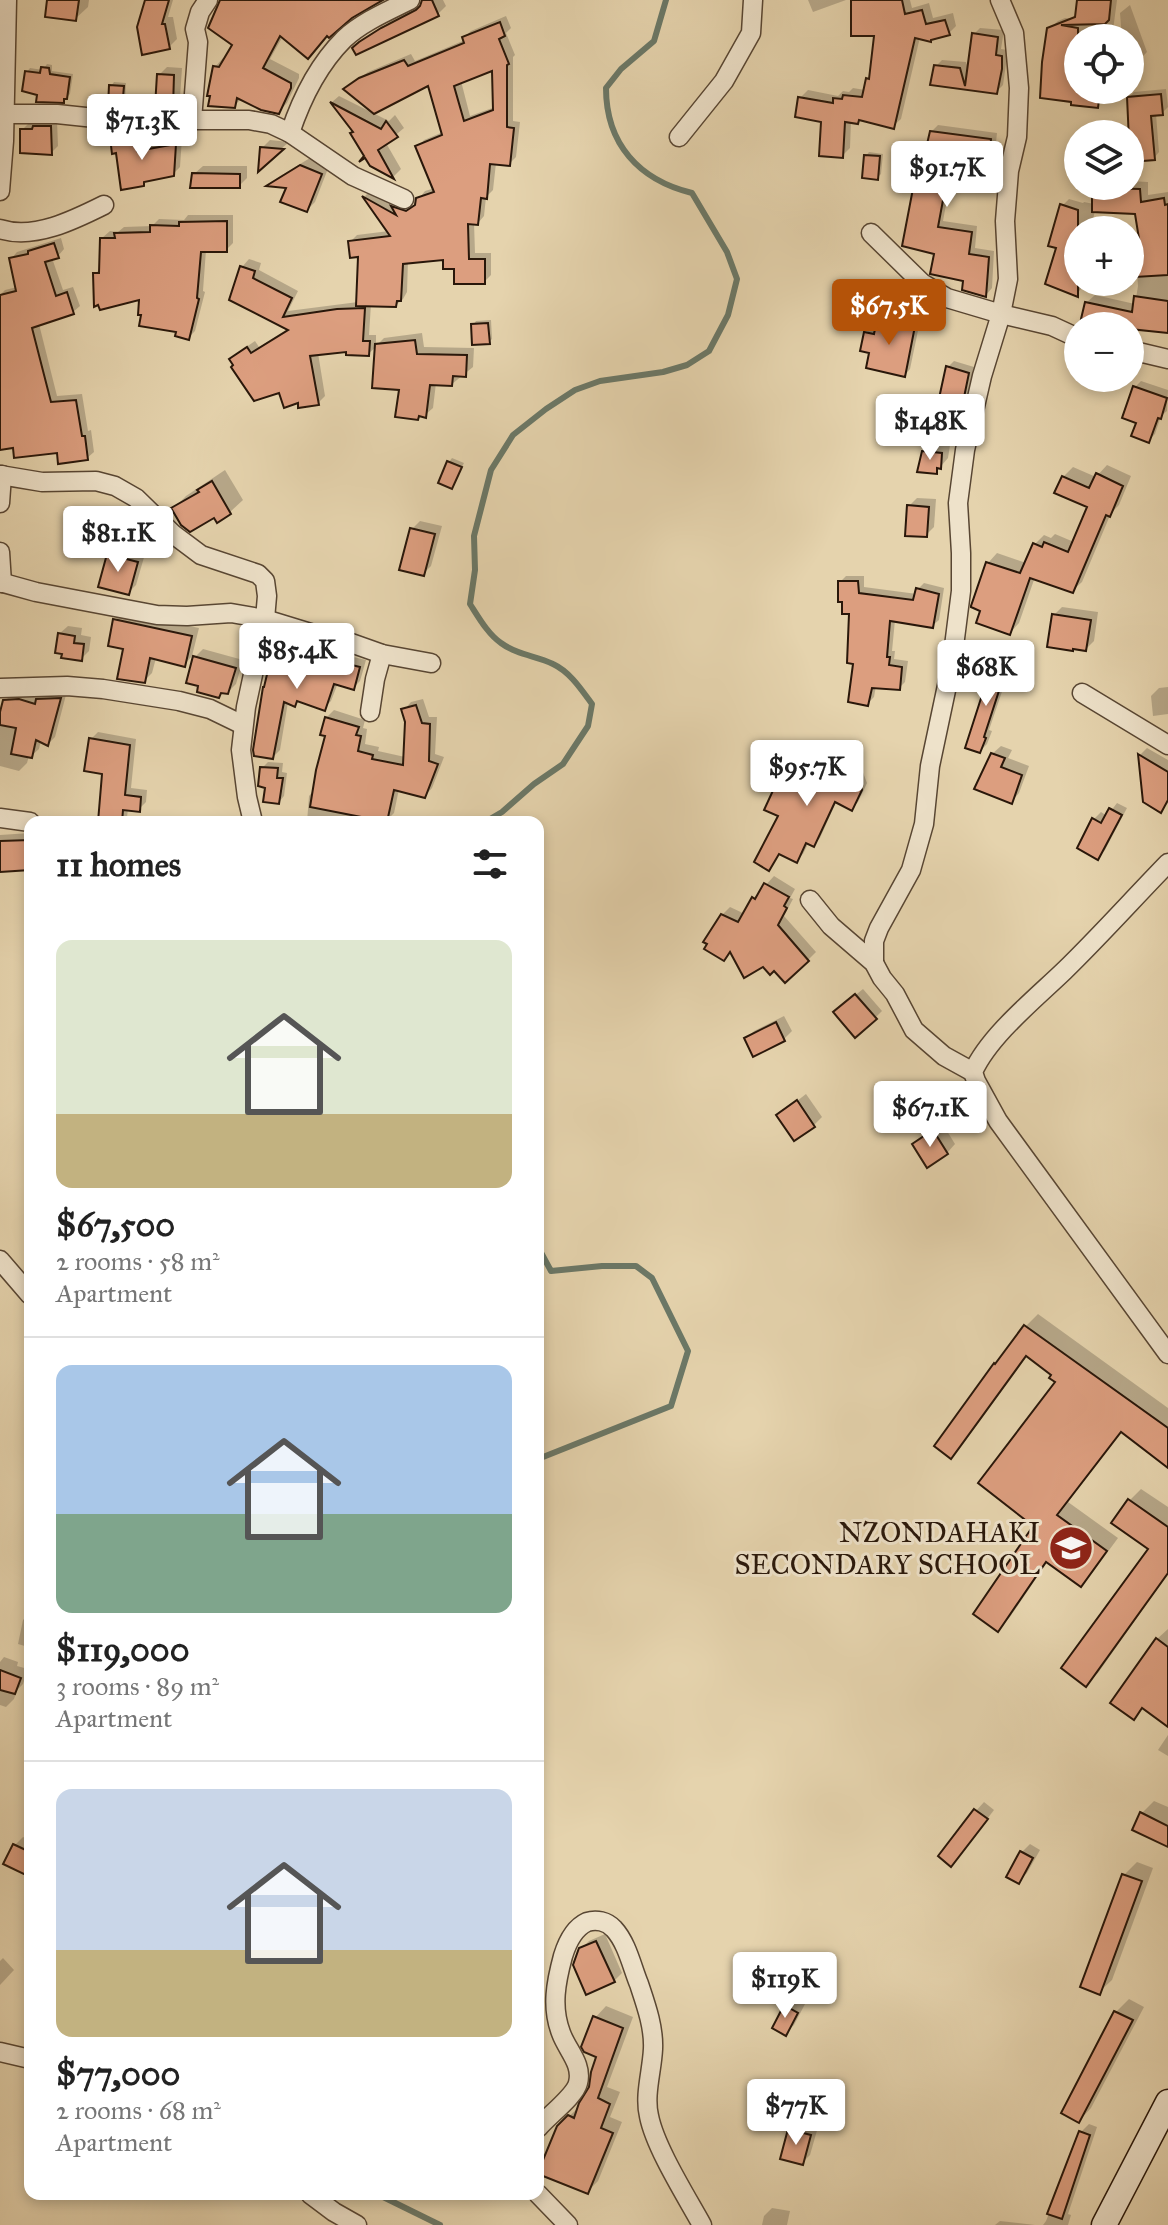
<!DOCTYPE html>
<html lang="en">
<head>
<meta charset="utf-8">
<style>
  :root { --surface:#fff; --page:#f6f6f6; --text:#222; --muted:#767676; --line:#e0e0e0; --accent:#b45309 }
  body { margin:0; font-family:"IM FELL Great Primer",serif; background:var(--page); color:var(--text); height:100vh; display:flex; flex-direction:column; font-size:30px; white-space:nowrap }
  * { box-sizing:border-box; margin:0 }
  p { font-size:26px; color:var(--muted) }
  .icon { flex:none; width:44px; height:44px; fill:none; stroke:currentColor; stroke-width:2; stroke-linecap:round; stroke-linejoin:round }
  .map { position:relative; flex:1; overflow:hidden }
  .sheet { position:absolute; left:24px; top:816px; width:520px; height:1384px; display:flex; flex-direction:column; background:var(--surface); border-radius:16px; box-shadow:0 4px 12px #0003 }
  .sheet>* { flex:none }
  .tools { position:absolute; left:1064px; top:24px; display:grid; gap:16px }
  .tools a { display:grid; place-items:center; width:80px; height:80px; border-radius:50%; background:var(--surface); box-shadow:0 4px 12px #0003; font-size:40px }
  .price { position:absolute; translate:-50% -68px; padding:0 18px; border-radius:8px; background:#fff; color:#222; font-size:26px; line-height:52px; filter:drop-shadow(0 2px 4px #0008) }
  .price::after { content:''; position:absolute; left:50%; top:48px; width:24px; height:18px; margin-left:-12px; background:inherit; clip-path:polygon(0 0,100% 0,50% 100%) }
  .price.on { background:var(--accent); color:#fff }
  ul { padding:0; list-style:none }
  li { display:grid; align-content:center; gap:16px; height:424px; padding:0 32px }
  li+li { border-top:2px solid var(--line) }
  li span { display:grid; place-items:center; height:248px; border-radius:16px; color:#555 }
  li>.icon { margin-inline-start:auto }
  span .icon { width:144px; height:144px; fill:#fffc; stroke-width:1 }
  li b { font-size:34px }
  h2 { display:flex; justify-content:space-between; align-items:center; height:96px; padding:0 32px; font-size:34px }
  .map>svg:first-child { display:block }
</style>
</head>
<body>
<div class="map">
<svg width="1168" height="2225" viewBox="0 0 1168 2225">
  <rect width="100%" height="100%" fill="#e5d3ad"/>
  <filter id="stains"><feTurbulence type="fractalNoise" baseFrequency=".0025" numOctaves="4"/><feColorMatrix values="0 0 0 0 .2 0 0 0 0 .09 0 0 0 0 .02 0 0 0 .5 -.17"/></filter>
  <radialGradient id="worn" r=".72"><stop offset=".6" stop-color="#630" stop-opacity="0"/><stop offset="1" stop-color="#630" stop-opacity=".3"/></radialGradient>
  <g fill="#0003" fill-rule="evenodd">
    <path d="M49 0H89L88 7 75 19Z"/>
    <path d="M147 0H173L168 17H173L177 39 169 47Z"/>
    <path d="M221 0H345L283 36 270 59 299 74V78L287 103 278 112 242 98 234 106 215 67 223 58 226 59 235 44Z"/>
    <path d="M427 0H443L446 6 438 14 363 40 382 26 384 27 390 21 422 5Z"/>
    <path d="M808 0H846L813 12Z"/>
    <path d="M853 0H910L912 8 929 3 933 18 953 13 956 26 949 33 920 37 901 119 893 126 861 118 857 122 851 121 850 148 842 156 823 121 800 98 808 90 838 96 843 91 849 92 853 88 865 90 868 79 871 75 876 34Z"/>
    <path d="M1079 0H1117L1112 38H1078V90H1106L1105 98 1097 106 1073 103 1049 29 1058 21 1065 18 1076 19Z"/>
    <path d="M1130 5 1147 52 1140 59 1130 62V38H1122L1120 13Z"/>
    <path d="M506 16 511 28 506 33 515 55 513 57V121L520 122 516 157 509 164 496 163 493 190 486 197 484 216 478 223 474 222 475 253H491V275L484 282 445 258 408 261 407 292 403 299 396 305 371 304 369 335H376V346L384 338 422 333 424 347 474 348 473 367 452 384 436 383 433 408 425 415H421L417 418 377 346 368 354 348 350 318 353 325 396 318 403 299 401 236 365 232 359 239 352 255 341 259 347 289 328 242 267 249 259 261 263 259 270 298 291 288 311 358 302 360 255 350 242 357 235 389 231 365 196 370 191 414 205 425 191 435 188 418 147 424 140 443 132 429 83 346 88 368 72 411 54 415 61 465 40 464 37 471 31ZM494 68 495 107 470 116 461 81Z"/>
    <path d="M980 28 1004 30 1001 49 1008 50 1003 85 996 92 932 83 936 66 942 60 966 62 969 72 974 34Z"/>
    <path d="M47 64 52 65V71L73 74 70 94 63 101 39 94 27 72 30 68 43 70Z"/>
    <path d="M167 67 182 68 180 98 172 106 159 75Z"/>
    <path d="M114 82 126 83 125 102 122 106 111 86Z"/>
    <path d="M1166 89 1168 107 1162 113 1156 114 1159 152 1154 158 1128 98 1134 92Z"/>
    <path d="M339 96 389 121 395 115 404 128 386 143 401 169 394 176 371 164 355 131 332 102Z"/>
    <path d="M57 120 58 146 51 153 22 130 29 123Z"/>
    <path d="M938 125 997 133 995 152 988 158H984L982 178 976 184 950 183 943 221 977 226 975 248 994 251 992 288 986 295 965 280 936 252 917 179 922 175 931 132Z"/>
    <path d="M142 128 144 145 182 138 180 167 173 174 149 179 143 184 117 151 112 138 119 131Z"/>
    <path d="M270 140 289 142 260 167 262 148Z"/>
    <path d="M869 152 883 154 881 174 877 178 866 156Z"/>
    <path d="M310 158 329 166 315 202 307 210 289 186 271 184 277 178Z"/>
    <path d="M203 166H247V178L239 186 194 174Z"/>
    <path d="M1130 181 1148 182V195L1168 192V331L1124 326 1086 303 1095 295 1135 304 1138 286 1135 246 1141 240 1137 212 1095 210 1091 230H1078V282H1086L1077 294 1059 247 1062 206 1069 199 1083 203 1084 202 1094 204V193L1101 186H1130Z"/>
    <path d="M188 215H233V243L226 250H206L203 291 205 292 195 331 188 338 141 297 95 274 101 268 102 238 110 231 118 232 124 227 152 226 159 219 184 220Z"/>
    <path d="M61 238 64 249 58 256 52 258 63 290 73 287 80 306 73 312 39 324 57 396 82 394 88 431 91 430 94 452 87 458 59 450 15 446 0 448V295L5 290 17 287 11 259 17 252Z"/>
    <path d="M885 314 920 321 910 369 905 375 871 352 866 333 872 327 877 329 879 320Z"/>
    <path d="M491 320 492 339 489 342 473 325 476 321Z"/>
    <path d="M954 361 974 367 968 399 962 405 948 367Z"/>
    <path d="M1141 381 1168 390 1167 411 1161 416 1155 434 1149 440 1138 422 1135 387Z"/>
    <path d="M932 443 950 445 948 458 936 472 924 452Z"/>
    <path d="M452 458 464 463 452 487 449 462Z"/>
    <path d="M1107 465 1131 476 1119 505 1111 513 1082 582 1072 591 1035 577 1019 623 1010 633 983 609 973 606 988 563 997 553 1026 563 1035 544 1044 535 1051 538 1055 534 1074 542 1089 506 1063 477 1073 467 1096 477Z"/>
    <path d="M225 470 243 500 230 512 217 520 214 515 174 508 186 496Z"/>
    <path d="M917 498 936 499 934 527 926 535 909 506Z"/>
    <path d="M420 521 442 526 431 566 423 574 412 529Z"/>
    <path d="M117 547 145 554 136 585 128 593 109 555Z"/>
    <path d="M846 576H864V587L917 594 918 589 924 583 944 588 939 620 932 626 895 620 892 651H895L894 659 908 661 905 682 899 688 876 686 874 697 868 703 855 662 852 612 840 582Z"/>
    <path d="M1062 607 1098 612 1094 641 1086 649 1054 615Z"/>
    <path d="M123 612 199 628 192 656 184 665 156 658 152 673 144 681 125 647 115 620Z"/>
    <path d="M68 626 82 628 81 635 91 637 89 651 81 659 59 634Z"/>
    <path d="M286 641 366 660 360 681 353 688 338 683 331 701 324 708 299 700 295 704 288 702 280 750 273 757 272 663 277 658 279 648Z"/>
    <path d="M203 649 243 660 236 684 228 692 223 691 219 696 195 657Z"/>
    <path d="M1002 655 1013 659 989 730 992 731 987 744 980 751 995 662Z"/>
    <path d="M1168 687V714L1153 716 1151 696 1159 688Z"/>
    <path d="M67 691 55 737 48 744 41 740 39 749 31 756H29L27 763 19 771 0 766V719L5 701 13 693H28L42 696 46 692Z"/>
    <path d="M423 699 429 717H437L435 754 444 757 432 788 425 796 399 789 394 813 387 820 372 817 371 822H307L309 796 315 789 327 734 326 718 334 710 365 720 363 728 367 729 365 744 379 747 378 751 405 757 408 722 404 710 411 702Z"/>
    <path d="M98 732 136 739 131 788 147 790 146 802 139 809 128 808 127 818 124 822H100L104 772 91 739Z"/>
    <path d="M853 746 867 783 858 802 852 808 837 800 820 838 814 844 809 842 803 854 797 860 780 853 768 869 781 815 767 809 778 785 784 779 788 781 793 768 799 762 827 774 816 760 822 754 836 749 837 753Z"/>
    <path d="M1001 746 1012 750 1008 758 1029 766 1019 793 1011 802 992 754Z"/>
    <path d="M1147 748 1168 760V803L1161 810 1145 801 1140 755Z"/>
    <path d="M268 762 283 763 282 772 287 773 284 796 279 802 268 787 262 768Z"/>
    <path d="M1117 803 1127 808 1105 850 1098 857 1079 847 1094 819 1101 812 1107 816Z"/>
    <path d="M30 833V868L0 870V835Z"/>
    <path d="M774 876 795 889 790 898 793 899 784 916 816 952 808 960 775 968 731 951 724 959 722 915 730 907 745 914 754 898Z"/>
    <path d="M863 989 882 1011 875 1018 842 1006Z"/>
    <path d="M784 1016 792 1031 784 1039 754 1054 746 1039 754 1031Z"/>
    <path d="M806 1094 822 1117 814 1125 779 1115Z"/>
    <path d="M942 1123 955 1144 947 1153 914 1144 922 1136Z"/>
    <path d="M1038 1314 1168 1408V1465L1122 1431 1068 1502 1118 1538 1093 1572 1081 1584 1048 1561 1010 1617 998 1629 1036 1526 1057 1382 1054 1374 1028 1355 963 1444 951 1456 1005 1355 1026 1326Z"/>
    <path d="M1141 1489 1168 1507V1572L1166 1574 1167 1575 1098 1673 1086 1684 1150 1549 1129 1501Z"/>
    <path d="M30 1613V1645L28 1647 18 1644 23 1620Z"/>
    <path d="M1168 1629V1724L1144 1707 1134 1717 1157 1639Z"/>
    <path d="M4 1657 18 1662 17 1666 28 1669 23 1684 17 1690 14 1699 6 1707 0 1705V1662Z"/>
    <path d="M1168 1735V1756L1158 1750Z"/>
    <path d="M1154 1801 1168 1807V1845L1141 1814Z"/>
    <path d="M984 1802 994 1810 959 1856 976 1811Z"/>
    <path d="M23 1837 30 1840V1875L6 1863 15 1845Z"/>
    <path d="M1030 1844 1040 1850 1027 1873 1019 1881 1022 1852Z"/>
    <path d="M1137 1862 1153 1868 1112 1980 1099 1992 1124 1875Z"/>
    <path d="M605 1934 622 1973 614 1981 581 1949 589 1941Z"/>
    <path d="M3 1958 14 1970 0 1985V1961Z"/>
    <path d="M794 1998 805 2004 794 2025 785 2033 786 2006Z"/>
    <path d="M1129 1999 1144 2007 1091 2108 1079 2121 1116 2012Z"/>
    <path d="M606 2006 633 2017 607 2087 620 2092 610 2117 622 2122 598 2181 587 2192 558 2127 581 2105 591 2088 599 2055 595 2018Z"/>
    <path d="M798 2122 818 2127 810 2155 802 2163 790 2130Z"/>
    <path d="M1089 2124 1097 2127 1068 2214 1071 2215 1068 2225H1043L1046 2221 1081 2132Z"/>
    <path d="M772 2208 790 2211 787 2225H762L764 2216Z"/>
    <path d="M1000 2221 1035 2225H995Z"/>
  </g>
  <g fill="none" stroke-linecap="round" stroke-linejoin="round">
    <g stroke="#6b7867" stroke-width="6">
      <path d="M485 822 502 812 534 784 563 764 588 726 592 704C581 689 570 672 553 664 537 656 517 655 501 643 488 634 479 618 470 604L475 570 474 536 491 470 513 435 546 409 575 390 600 381 663 372 687 365 709 351 728 315 737 279 727 252 692 193C639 180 606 144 606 88L621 69 654 41 666 0"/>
      <path d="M538 1247 551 1271 602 1266H636L652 1278 688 1351 671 1406 538 1459"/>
      <path d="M377 2194 440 2225"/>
    </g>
  </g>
  <g fill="#dc9e7f" stroke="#29170a" stroke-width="2" fill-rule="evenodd">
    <path d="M47 0H79L76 21 45 17Z"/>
    <path d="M145 0H169L162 24H165L170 49 142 55 137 27Z"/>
    <path d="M220 0H383L352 18 329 38 327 36 308 59 280 36 263 68 291 83V88L279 114 261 110 237 98 235 108 208 106 210 96H207L213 66 219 67 232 45 208 28Z"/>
    <path d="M422 0H432L439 16 356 55 352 48 359 42 381 28 416 10 420 6Z"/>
    <path d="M851 0H902L905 14 922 10 926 24 945 20 950 35 931 40V42L915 38 894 129 859 120 858 124 845 122 843 158 819 156 821 122 795 117 798 97 833 103V98L842 99 843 95 862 97 866 78 869 79 874 36H851Z"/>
    <path d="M1077 0H1111L1109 20 1105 24 1061 25 1078 28V90H1100L1098 108 1071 105V102L1040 98 1042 62 1047 28 1075 17Z"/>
    <path d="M500 22 505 36 499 39 509 64 507 65V127L514 128 510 166 490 164 487 199 481 198 478 225 468 224 469 259H485V284H454V269H443V260L403 264 401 301H397L396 307 356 306 358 257 350 258 348 241 390 236 362 196 396 215 391 206 406 211 415 205 416 198 434 192 415 146 442 135 428 86 374 114 343 89 359 78 404 60 408 66 464 43 462 37ZM492 71 493 110 464 121 454 86Z"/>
    <path d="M972 33 998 37 996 55 1002 56V69L997 94 930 85 934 65 960 68 965 86Z"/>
    <path d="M41 67 49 68 50 74 70 77 67 99H64V103L36 102 37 95 22 91 25 71 40 73Z"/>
    <path d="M157 74 174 75 173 108 155 107Z"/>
    <path d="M109 85 124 86 122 108 108 107Z"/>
    <path d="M1161 94 1163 115 1151 116 1155 160 1130 162 1127 97Z"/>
    <path d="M330 102 381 129 386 121 398 137 378 150 394 179 370 166 365 158 359 162 364 156 350 133 353 132Z"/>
    <path d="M33 126H51L52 155 20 153V129H32Z"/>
    <path d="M930 131 991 139 989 161 979 159 976 186 946 184 938 227 972 232 969 254 989 257 986 297 962 290 963 281 930 274 934 254 902 246 915 178 919 179Z"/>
    <path d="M136 134 137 151 176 144 174 176 144 182V186L121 190 116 153 112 154 110 137Z"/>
    <path d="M260 147 284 149 258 172Z"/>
    <path d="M864 155 880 156 878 180 862 178Z"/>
    <path d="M300 165 322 174 307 212 280 202 286 188 266 186Z"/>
    <path d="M192 173 240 174V188H190Z"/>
    <path d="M1098 188 1140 189 1141 202 1164 198 1165 205 1168 204V275L1135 277 1132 246 1140 245 1135 214 1092 212V192H1098Z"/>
    <path d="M1060 204 1078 210V297L1045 284 1056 248 1048 246Z"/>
    <path d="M227 221V252H201L197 298 199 299 189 340 175 336 176 332 139 326 141 315H138L139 300 100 310 98 305 94 307 93 273H99L100 238H115L114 233 150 232V225L179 226V222Z"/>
    <path d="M54 243 59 258 45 262 56 296 67 292 74 314 32 328 51 402 76 400 82 436H85L88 460 58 464 57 453 14 458 13 448 0 450V295L16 291 9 258 28 254V251Z"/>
    <path d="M240 266 255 271 253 278 292 298 283 317 337 309 365 308 363 341H370L369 356 346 355V352L310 356 319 405 298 408V403L284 408 279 393 254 401 231 367 233 365 229 359 247 347 251 353 288 330 229 300Z"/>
    <path d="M1134 296 1168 301V333L1130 329V326H1115L1081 319 1085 302 1132 312Z"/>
    <path d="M877 319 915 326 905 377 866 368 869 353 860 351 864 332 874 334Z"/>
    <path d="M488 323 490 344 472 345 471 324Z"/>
    <path d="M415 340 417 354 467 355 466 377 453 376 452 386 430 385 426 418 419 416 418 420 395 417 399 390 372 388 375 344Z"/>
    <path d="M946 366 969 373 962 407 938 403Z"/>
    <path d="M1133 386 1167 398 1161 419 1158 418 1149 443 1131 436 1136 423 1122 418Z"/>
    <path d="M922 451 942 453 941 469 937 468V474L917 472Z"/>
    <path d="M447 461 462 467 452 489 438 483Z"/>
    <path d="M1096 473 1123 486 1110 517 1106 515 1073 593 1030 578 1010 635 976 623 980 611 971 607V606L986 562 1020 573 1033 543 1042 547 1044 542 1068 552 1087 507 1054 493 1062 476 1089 488Z"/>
    <path d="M212 481 231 514 217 523 214 518 190 532 181 525 171 508 199 492 197 490Z"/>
    <path d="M907 505 929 507 927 537 905 536Z"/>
    <path d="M410 528 435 534 424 576 399 570Z"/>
    <path d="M107 554 138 562 129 595 98 587Z"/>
    <path d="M838 581H858L859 593 913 600 916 588 939 594 933 628 890 621 887 657H890L889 665 902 667 900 690 872 688 868 706 848 702 853 664 847 663 849 614H842V602H838Z"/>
    <path d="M1052 614 1091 620 1086 651 1073 649V651L1047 647Z"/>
    <path d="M113 619 192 636 185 667 150 658 145 683 117 679 123 649 108 646Z"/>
    <path d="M58 633 75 636 74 643 84 644 82 661 61 658 62 654 55 653Z"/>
    <path d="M277 647 360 667 354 690 334 684 325 711 297 701 295 707 284 702 273 759 254 756 253 750 263 687H264L270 662 274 663Z"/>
    <path d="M193 656 236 668 228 694 221 693 219 698 197 692 198 686 186 683Z"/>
    <path d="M993 661 1007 666 984 737 986 738 980 753 965 748Z"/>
    <path d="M61 698 48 746 36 740 32 758 11 754 16 728 0 725V712L3 700 19 699 35 704 36 699Z"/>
    <path d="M416 705 422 723 430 724 429 761 438 764 425 798 394 790 387 822 310 807 316 770 325 736 320 735 325 717 359 727 356 735 361 736 358 751 373 755 372 759 403 765 405 722 401 709Z"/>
    <path d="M89 738 130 745 125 795 141 797 140 812 123 810 122 822H98L102 774 84 771Z"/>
    <path d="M847 751 862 790 852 811 835 802 814 847 806 843 797 863 779 854 769 871 754 862 778 816 764 810 776 784 783 788 791 767 832 785 814 760 830 754 831 758Z"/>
    <path d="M991 753 1005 758 1001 767 1022 775 1012 804 974 789Z"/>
    <path d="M1138 754 1168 772V800L1161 813 1143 802Z"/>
    <path d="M260 767 278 768 277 778H283L279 804 263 802 265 788 258 786Z"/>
    <path d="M1109 808 1122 815 1098 860 1077 848 1092 818 1101 823Z"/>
    <path d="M30 840V870L0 872V841Z"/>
    <path d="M764 883 789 897 784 906 787 908 778 925 809 961 785 983 774 971 770 975 763 967 744 978 730 952 724 961 704 949 707 944 703 942 721 914 738 922 752 897 755 899Z"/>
    <path d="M855 994 877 1019 855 1038 833 1012Z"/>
    <path d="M776 1022 785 1041 753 1057 744 1038Z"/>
    <path d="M797 1100 815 1127 794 1141 776 1115Z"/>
    <path d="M933 1130 948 1154 927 1168 912 1144Z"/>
    <path d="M1024 1325 1168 1428V1468L1121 1432 1057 1515 1107 1551 1081 1587 1046 1562 998 1632 973 1614 1033 1526 978 1483 1055 1382 1049 1378 1051 1375 1026 1356 951 1459 934 1446 994 1363 995 1364Z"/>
    <path d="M1128 1499 1168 1527V1573L1086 1687 1061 1668 1148 1549 1111 1523Z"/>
    <path d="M1156 1638 1168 1647V1727L1142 1708 1134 1720 1110 1703Z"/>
    <path d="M0 1670 21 1678 15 1694 0 1690Z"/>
    <path d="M974 1809 988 1819 951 1867 938 1856Z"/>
    <path d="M1140 1812 1168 1826V1847L1132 1830Z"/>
    <path d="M13 1844 30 1852V1877L3 1864Z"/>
    <path d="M1020 1851 1033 1858 1019 1884 1006 1877Z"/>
    <path d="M1122 1874 1142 1881 1100 1995 1080 1987Z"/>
    <path d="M596 1941 615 1982 586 1995 573 1965 579 1948Z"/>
    <path d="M784 2005 798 2013 786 2036 772 2028Z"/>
    <path d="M1114 2011 1133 2020 1079 2123 1061 2113Z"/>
    <path d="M593 2016 623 2028 598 2098 610 2104 601 2128 613 2133 588 2194 538 2174V2172L557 2126 568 2115 574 2118 579 2103 589 2087 591 2072 596 2057 584 2052 581 2047Z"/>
    <path d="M788 2129 811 2135 803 2165 780 2159Z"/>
    <path d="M1079 2131 1090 2135 1062 2219 1047 2214Z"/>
  </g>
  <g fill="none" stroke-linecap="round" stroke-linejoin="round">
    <g stroke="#584633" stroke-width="21">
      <g id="street">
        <path d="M4 114H57L114 120H249L271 124 290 133 353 176 404 199"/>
        <path d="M192 120 198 42 195 29 200 12 208 0"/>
        <path d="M290 133C301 100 319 64 344 39 362 22 388 11 410 0"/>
        <path d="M679 137 724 81 751 33 753 0"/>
        <path d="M0 191 4 141 7 0"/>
        <path d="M0 229C34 240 74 220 104 205"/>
        <path d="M871 233 922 283 947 298 1001 314 1052 326 1078 338"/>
        <path d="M1130 350 1168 359"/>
        <path d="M0 475 42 482 96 481 115 486 136 498 173 534 201 555 258 574 265 581 267 596 265 619 246 707 241 750 247 797 253 822"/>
        <path d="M0 503 2 475"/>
        <path d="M0 552 2 583"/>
        <path d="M0 582 36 592 157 615 187 616 231 613 265 619 314 634 351 643 382 654 431 663"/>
        <path d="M0 688 67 686 103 689 179 701 210 709 243 725"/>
        <path d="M1082 693 1168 745"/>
        <path d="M370 712 375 679 382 654"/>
        <path d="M0 818 30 822"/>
        <path d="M1168 863C1133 899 1100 936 1064 971 1036 998 989 1036 973 1072L976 1081 998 1121 1168 1354"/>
        <path d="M810 900 831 926 874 963 882 978 895 994 914 1030 944 1056 973 1072"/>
        <path d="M874 963V941L879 928 911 870 924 824 930 766 952 662 961 591V553L958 503 965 450 982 376 1001 314 1008 279 1005 221 1009 171 1017 137 1019 88 1014 33 1000 0"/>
        <path d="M0 1260 30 1295"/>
        <path d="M0 2052 30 2059"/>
        <path d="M538 2128C548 2116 575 2096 578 2083 583 2064 567 2050 561 2033 551 2007 556 1982 563 1956 567 1943 574 1928 587 1922 596 1919 607 1921 614 1929 627 1943 632 1967 639 1984 646 2005 654 2027 653 2049 652 2071 644 2095 649 2116 655 2147 686 2196 702 2225"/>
        <path d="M310 2194 334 2212 357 2225"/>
        <path d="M538 2194 568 2225"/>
      </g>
    </g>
    <g stroke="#29170a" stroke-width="27">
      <path id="secondary" d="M1104 2225 1168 2102"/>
    </g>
    <use href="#street" stroke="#eee2ca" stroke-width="18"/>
    <use href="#secondary" stroke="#eee2ca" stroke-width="24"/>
  </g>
  <defs>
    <g id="school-disc" transform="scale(2.3)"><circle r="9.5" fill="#8f2418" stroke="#eee2ca"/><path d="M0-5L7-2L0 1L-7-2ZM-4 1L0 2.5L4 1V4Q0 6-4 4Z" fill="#fff"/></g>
  </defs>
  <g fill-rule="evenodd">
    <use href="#school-disc" x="1071" y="1548"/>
  </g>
  <g text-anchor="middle" stroke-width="6" stroke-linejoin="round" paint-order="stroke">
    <g font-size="28" fill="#29170a" stroke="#eee2ca" text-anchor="end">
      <text x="1040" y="1542">NZONDAHAKI<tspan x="1040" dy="32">SECONDARY SCHOOL</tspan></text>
    </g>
  </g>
  <rect width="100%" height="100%" filter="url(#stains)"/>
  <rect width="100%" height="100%" fill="url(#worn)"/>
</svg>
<div class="tools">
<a><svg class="icon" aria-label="locate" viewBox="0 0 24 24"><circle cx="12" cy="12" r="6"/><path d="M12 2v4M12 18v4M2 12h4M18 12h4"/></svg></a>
<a><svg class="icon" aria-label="layers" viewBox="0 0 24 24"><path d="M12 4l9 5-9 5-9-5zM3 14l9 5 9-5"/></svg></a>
<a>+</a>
<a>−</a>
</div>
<b class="price" style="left:142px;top:162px">$71.3K</b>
<b class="price" style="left:947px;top:209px">$91.7K</b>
<b class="price on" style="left:889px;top:347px">$67.5K</b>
<b class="price" style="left:930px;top:462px">$148K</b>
<b class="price" style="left:118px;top:574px">$81.1K</b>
<b class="price" style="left:297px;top:691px">$85.4K</b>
<b class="price" style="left:986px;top:708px">$68K</b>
<b class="price" style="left:807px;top:808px">$95.7K</b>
<b class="price" style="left:930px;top:1149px">$67.1K</b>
<b class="price" style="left:785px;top:2020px">$119K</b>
<b class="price" style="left:796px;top:2147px">$77K</b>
<section class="sheet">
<h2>11 homes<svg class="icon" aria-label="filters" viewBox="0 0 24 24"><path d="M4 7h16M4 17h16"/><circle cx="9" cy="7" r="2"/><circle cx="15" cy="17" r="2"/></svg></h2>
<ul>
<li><span style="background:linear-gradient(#dfe7d0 70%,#c2b280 0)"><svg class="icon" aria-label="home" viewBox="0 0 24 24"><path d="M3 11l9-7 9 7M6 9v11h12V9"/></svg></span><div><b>$67,500</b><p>2 rooms · 58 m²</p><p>Apartment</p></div></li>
<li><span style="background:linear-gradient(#a9c7e8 60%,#7fa58c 0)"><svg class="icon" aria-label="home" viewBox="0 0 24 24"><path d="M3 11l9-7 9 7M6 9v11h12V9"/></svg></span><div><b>$119,000</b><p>3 rooms · 89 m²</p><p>Apartment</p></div></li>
<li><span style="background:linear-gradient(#c9d6e8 65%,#c2b280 0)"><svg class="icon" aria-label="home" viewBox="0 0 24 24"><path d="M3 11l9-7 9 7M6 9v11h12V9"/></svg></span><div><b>$77,000</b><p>2 rooms · 68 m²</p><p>Apartment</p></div></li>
</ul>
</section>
</div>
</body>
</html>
